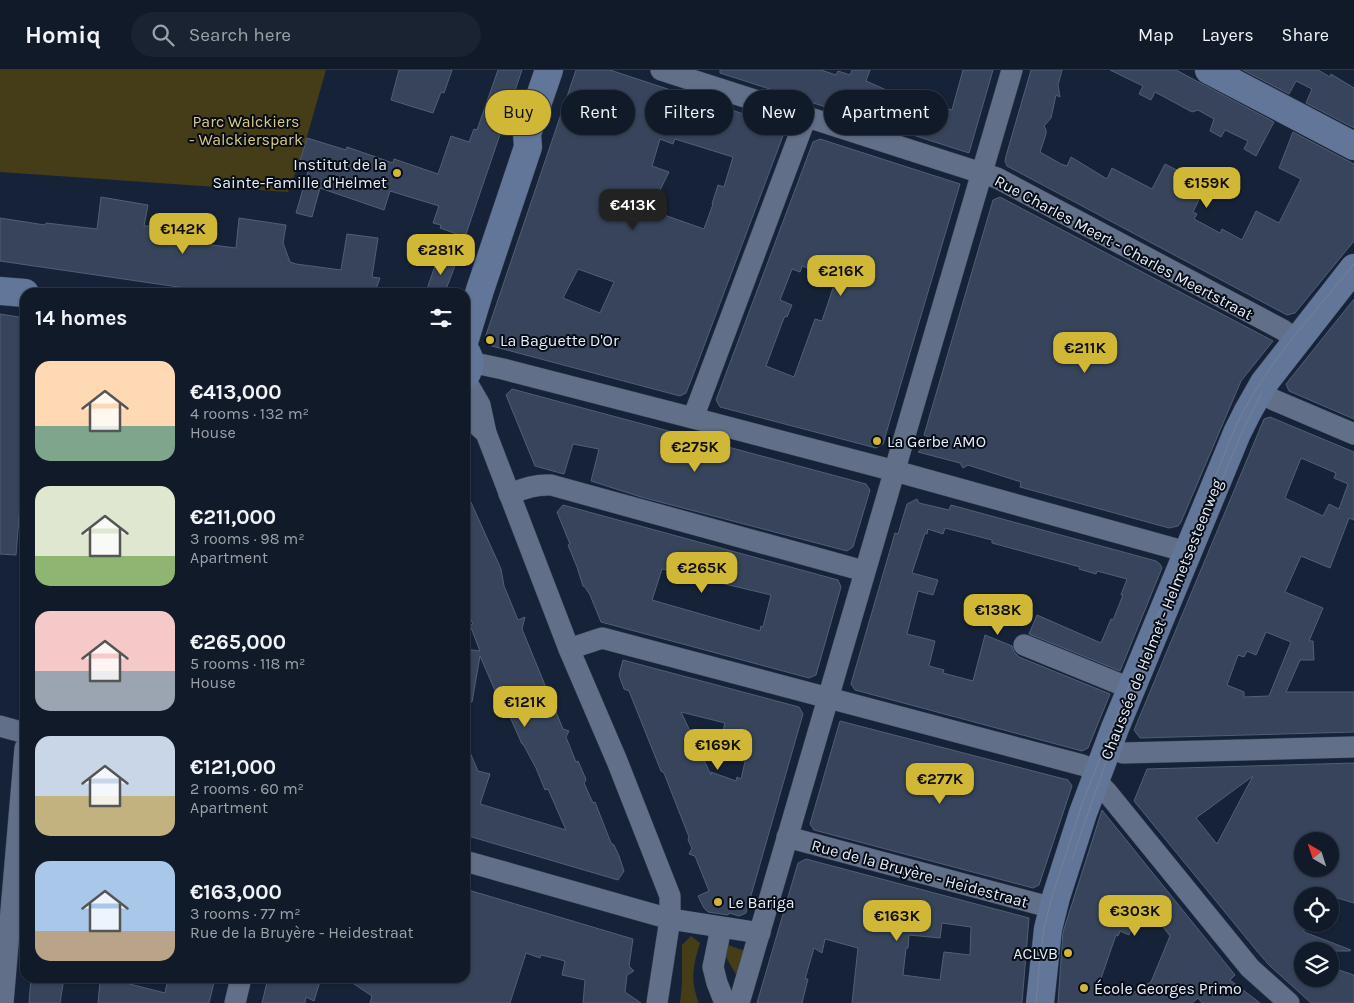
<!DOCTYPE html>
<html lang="en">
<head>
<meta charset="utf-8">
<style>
  :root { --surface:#101a29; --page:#192331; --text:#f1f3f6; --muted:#9ca1a8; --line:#303846; --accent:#d1b736 }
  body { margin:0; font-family:Karla,sans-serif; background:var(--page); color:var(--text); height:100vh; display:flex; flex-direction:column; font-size:19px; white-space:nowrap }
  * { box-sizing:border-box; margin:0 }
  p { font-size:16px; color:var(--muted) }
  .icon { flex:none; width:28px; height:28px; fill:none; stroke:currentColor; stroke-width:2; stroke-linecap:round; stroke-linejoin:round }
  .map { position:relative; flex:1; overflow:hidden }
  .details { position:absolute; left:20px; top:218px; width:450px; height:695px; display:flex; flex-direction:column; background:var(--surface); border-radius:15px; box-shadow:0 1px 4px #0004,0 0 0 1px var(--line) }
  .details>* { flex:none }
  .hud { position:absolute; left:485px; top:20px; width:475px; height:45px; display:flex; gap:10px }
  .needle { width:32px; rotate:321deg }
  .controls { position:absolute; left:1294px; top:762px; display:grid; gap:10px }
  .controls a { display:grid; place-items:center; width:45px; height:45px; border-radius:50%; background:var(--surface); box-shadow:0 1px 4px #0004,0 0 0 1px var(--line); font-size:25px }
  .price { position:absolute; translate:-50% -42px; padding:0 11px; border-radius:10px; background:var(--accent); color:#111; font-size:16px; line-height:32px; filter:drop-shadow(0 1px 2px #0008) }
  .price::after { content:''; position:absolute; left:50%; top:30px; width:15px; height:11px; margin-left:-8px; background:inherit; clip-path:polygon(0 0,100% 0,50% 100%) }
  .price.current { background:#222; color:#fff }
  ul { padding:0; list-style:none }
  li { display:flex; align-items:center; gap:15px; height:125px; padding:0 15px }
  li span { display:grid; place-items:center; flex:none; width:140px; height:100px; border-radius:15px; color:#555 }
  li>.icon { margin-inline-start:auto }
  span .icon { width:60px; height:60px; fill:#fffc; stroke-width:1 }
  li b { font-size:21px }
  h2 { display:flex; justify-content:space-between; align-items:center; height:60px; padding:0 15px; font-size:21px }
  .chip { padding:0 18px; border-radius:22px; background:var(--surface); box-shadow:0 1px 4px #0004,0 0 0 1px var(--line); font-size:18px; line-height:45px }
  .chip.current { background:var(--accent); color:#111 }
  header { display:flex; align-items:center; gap:30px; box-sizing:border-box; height:70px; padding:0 25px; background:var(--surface); border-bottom:1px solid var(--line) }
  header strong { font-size:24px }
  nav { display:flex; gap:28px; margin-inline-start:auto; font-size:18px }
  .search { width:350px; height:45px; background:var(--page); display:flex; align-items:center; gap:12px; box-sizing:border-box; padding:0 18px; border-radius:28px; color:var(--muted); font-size:19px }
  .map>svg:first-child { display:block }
</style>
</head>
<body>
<header>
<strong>Homiq</strong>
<div class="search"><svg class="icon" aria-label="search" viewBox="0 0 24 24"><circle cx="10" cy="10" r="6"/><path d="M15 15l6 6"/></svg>Search here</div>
<nav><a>Map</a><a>Layers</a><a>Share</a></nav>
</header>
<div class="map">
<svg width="1354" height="933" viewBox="0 0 1354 933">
  <rect width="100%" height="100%" fill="#162237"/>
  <g fill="#443d18">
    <path d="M0 0H326L300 91 288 122 0 102Z"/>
    <path d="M691 866 700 873C693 896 690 910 699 933H680L682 914V875Z"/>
    <path d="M728 875 748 882 739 910 726 887Z"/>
  </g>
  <g fill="#37445b" stroke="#515f77" fill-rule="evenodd">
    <path d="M399 0H452L444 23 441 22 433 43 391 30Z"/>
    <path d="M498 0H522L465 167 440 158 441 155 433 153 439 136 390 121 384 140 320 118 312 147 296 143 310 95 300 91 307 68 346 80 347 77 393 93 394 89 438 104 451 66 469 72 474 59 477 60Z"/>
    <path d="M576 0H610L780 56 784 63 692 308 686 323 680 326 488 275 485 268ZM660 69 673 74 675 69 733 87 724 117 718 115 712 134H713L704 159 650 140 669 102 652 96ZM578 199 614 212 600 243 563 228Z"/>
    <path d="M720 0H821L836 5 838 1 850 5 852 0H870L866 11 893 23 894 21 952 40 963 0H993L969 83 720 3Z"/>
    <path d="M1031 0H1062L1058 15 1060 27 1056 25 1051 48 1044 56 1046 60V64L1040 82 1061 94 1067 96 1071 87 1107 109 1112 98 1152 119 1165 94 1206 115 1193 142 1197 144 1194 149 1220 163 1222 159 1242 170 1256 141 1279 153 1301 109 1279 98 1293 62 1354 94V171L1295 243 1287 245 1007 96 1005 91 1006 86Z"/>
    <path d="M1110 0H1176L1274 52 1256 86 1244 79 1248 71 1225 60 1221 67 1210 61 1214 49 1198 40 1192 42 1155 22 1151 30 1139 24 1143 16Z"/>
    <path d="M1243 0H1318L1330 7 1331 4 1354 18V58L1306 33 1312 19 1296 11 1289 24Z"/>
    <path d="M820 69 960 114 883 374 876 378 720 337 716 330 813 72ZM802 196 836 209 822 251 815 249 794 307 766 296 782 253 785 246 787 247 792 235 780 230 792 199 800 202Z"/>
    <path d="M101 127 148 135 144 156H150L149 163 199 171V172L204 174 236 178 239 148 286 155 283 173 290 192 296 194 341 200 347 164 378 168 372 207 380 208 375 222H213L0 191V148L45 155 46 153 97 159Z"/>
    <path d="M1000 127 1273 271 1241 311 1181 452 1178 456 1169 458 1020 417 1021 412 968 395 963 398 960 393 918 382 933 369 924 365 993 130Z"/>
    <path d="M438 187 456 193 445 222H426Z"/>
    <path d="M1354 229V349L1289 321 1286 314Z"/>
    <path d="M0 244 25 248V372L16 485 0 484Z"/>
    <path d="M512 319 866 414 870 420 853 477 847 481 641 427 591 411 599 379 573 374 564 404 535 396 506 325Z"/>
    <path d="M1270 347 1354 382V450L1349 448 1330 498 1301 486 1285 522 1323 538 1309 571H1313L1314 590H1300L1286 622H1354V662L1140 668 1134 660 1264 349ZM1301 388 1336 403 1334 408 1348 414 1339 439 1329 434 1323 446 1285 428ZM1266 562 1291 572 1269 626 1244 627V622L1227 615 1238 585 1244 587 1247 581 1256 585Z"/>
    <path d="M465 419 501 499 504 516 518 550 525 547 522 559 563 659 569 661 566 667 576 692 578 691 585 707 586 710 584 713 593 733 595 732 611 773 614 775 619 786 624 801 618 810 465 765V671L478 701 490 704 480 734 566 760 548 719 545 720 536 698 523 674H522L506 638 503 639 480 586 472 632H465V579L480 581 470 555 473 554 465 537Z"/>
    <path d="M917 429 919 433 949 440 951 435 1156 491 1160 494 1162 498 1120 601 1029 564 1037 545 1101 573 1111 549 1113 550 1123 525H1121L1127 509 1097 501 1096 504 1079 499 1080 497 992 473V470L945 458 943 464 928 459 927 464 925 463 912 503 938 510 933 525 918 521 907 564 935 571 929 596 944 600 943 603 973 611 985 565 1012 576 1014 582 1019 587 1110 624 1088 678 1082 681 855 620 851 614 895 463 898 464 907 434Z"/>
    <path d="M563 435 838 510 841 517 816 605 809 608 601 552 590 525 585 517 583 516 577 497 568 475 570 474 557 442ZM662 499 771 525 763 557 761 556 760 561 652 530Z"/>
    <path d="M623 590 799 637 803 644 746 843 739 846 729 843 728 845 708 842 704 838 698 826 709 821 695 786 689 784 692 778 688 770 689 767 664 703 661 701 629 621 624 619 619 605ZM681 642 725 653 722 664 750 670 741 709 737 707 736 711 711 702V705Z"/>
    <path d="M840 651 1068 710 1072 716 1039 815 1033 818 814 760 810 754Z"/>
    <path d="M1354 693V833L1331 826H1302V854H1304V862L1351 880 1350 881H1302V909H1330V897L1354 905V933H1311L1269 895 1256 880 1134 731 1147 699ZM1253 706 1217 774 1196 748ZM1302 771H1330V799H1302Z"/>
    <path d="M1102 740 1235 905 1230 910 1260 933H1202L1198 928 1192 933H1058L1063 862ZM1153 844 1170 866 1151 912 1129 925 1099 914 1116 865 1118 866 1120 861 1129 865 1136 845 1146 850Z"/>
    <path d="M806 789 1029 848 1022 933H852L858 878 825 869 822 883 814 878 805 909H808L802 933H757L798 793ZM942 853 971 857 970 885 944 882 940 910 903 905 906 878H908L909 865 940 868Z"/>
    <path d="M465 819 633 869 629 896 634 901 627 905 625 922 641 933H583L585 910 562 905 565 891 541 885 540 888 526 883 510 933H370L372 926 345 908H465Z"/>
    <path d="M31 908H64L60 933H29Z"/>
    <path d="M168 908H215L209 933H98L100 912H122L165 923Z"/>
    <path d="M268 908H321L314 931 306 927 305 933H262Z"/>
  </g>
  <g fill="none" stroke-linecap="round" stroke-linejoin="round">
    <g stroke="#353d4f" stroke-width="22">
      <g id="street">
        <path d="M661 0 997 108 1283 260 1296 270"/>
        <path d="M470 292 503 299 693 348 895 401 1187 482"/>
        <path d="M465 309 480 335 486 363 569 579 617 691 670 826V849L657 933"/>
        <path d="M1258 321 1274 330 1354 364"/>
        <path d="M465 344 486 363"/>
        <path d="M693 348 806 47"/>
        <path d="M509 424C523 419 536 414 551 415L864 501"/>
        <path d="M1024 575 1132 619"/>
        <path d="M569 579 602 568 1082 695 1098 701"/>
        <path d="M0 656 25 663"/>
        <path d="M1108 677 1123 683 1354 677"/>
        <path d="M1093 714 1103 718 1106 721 1250 898 1289 933"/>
        <path d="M787 767 1053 838"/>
        <path d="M465 791 670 849 760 863"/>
        <path d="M721 858 713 897 717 913 725 933"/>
        <path d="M3 933 25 678"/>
        <path d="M235 933 241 908"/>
        <path d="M739 933C829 622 921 311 1012 0"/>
      </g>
    </g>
    <g stroke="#353d4f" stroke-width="29">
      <g id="secondary">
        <path d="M1209 0 1354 76"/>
        <path d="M0 221 25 223"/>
        <path d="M465 269 480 220 528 77 527 64 549 0"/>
        <path d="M465 280C471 289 471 297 465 306"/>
        <path d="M1040 933 1048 859 1056 827 1083 743 1115 658 1237 363 1247 343 1264 313 1354 198"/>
      </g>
    </g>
    <use href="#street" stroke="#616f89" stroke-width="21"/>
    <use href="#secondary" stroke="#627699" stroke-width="28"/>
    <g stroke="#778193" stroke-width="1">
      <path d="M1206 447 1243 360 1261 324"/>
      <path d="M1072 789 1108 686 1196 472"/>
      <path d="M1036 933 1040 888 1044 858 1052 827 1082 734 1128 618 1235 358C1263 297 1312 246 1354 194"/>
    </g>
  </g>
  <g fill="#d1b736" stroke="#070c15" stroke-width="2">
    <circle cx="397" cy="103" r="5"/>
    <circle cx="490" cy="270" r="5"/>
    <circle cx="877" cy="371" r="5"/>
    <circle cx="718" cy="832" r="5"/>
    <circle cx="1068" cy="883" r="5"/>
    <circle cx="1084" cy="918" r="5"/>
  </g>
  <g text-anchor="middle" stroke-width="4" stroke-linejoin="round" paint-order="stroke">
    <g font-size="16" fill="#dbcb80" stroke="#070c15">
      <text x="246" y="57">Parc Walckiers<tspan x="246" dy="18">- Walckierspark</tspan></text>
    </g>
    <g font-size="16" fill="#e6eefd" stroke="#070c15" text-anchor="start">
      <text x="387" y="100" text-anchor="end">Institut de la<tspan x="387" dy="18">Sainte-Famille d'Helmet</tspan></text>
      <text x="500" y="276">La Baguette D'Or</text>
      <text x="887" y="377">La Gerbe AMO</text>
      <text x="728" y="838">Le Bariga</text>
      <text x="1058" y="889" text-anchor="end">ACLVB</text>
      <text x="1094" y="924">École Georges Primo</text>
    </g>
    <g font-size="16" fill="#e6eefd" stroke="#070c15">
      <text transform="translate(1124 177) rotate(28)" y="6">Rue Charles Meert - Charles Meertstraat</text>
      <text transform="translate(1161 549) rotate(-68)" y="6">Chaussée de Helmet - Helmetsesteenweg</text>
      <text transform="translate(920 803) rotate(15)" y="6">Rue de la Bruyère - Heidestraat</text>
    </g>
  </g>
</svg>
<div class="controls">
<a><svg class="needle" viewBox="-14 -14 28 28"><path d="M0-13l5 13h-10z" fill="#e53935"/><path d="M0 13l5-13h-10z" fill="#9ca1a8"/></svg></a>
<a><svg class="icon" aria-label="locate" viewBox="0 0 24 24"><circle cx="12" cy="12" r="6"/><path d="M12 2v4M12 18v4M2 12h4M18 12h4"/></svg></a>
<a><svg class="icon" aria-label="layers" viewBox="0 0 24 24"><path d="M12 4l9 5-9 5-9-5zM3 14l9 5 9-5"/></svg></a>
</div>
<b class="price" style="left:1207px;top:139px">€159K</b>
<b class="price current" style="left:633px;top:161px">€413K</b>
<b class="price" style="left:183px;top:185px">€142K</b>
<b class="price" style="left:441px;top:206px">€281K</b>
<b class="price" style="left:841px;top:227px">€216K</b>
<b class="price" style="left:1085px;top:304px">€211K</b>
<b class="price" style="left:695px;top:403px">€275K</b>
<b class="price" style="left:702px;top:524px">€265K</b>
<b class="price" style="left:998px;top:566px">€138K</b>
<b class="price" style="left:525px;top:658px">€121K</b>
<b class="price" style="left:718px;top:701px">€169K</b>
<b class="price" style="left:940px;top:735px">€277K</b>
<b class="price" style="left:1135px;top:867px">€303K</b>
<b class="price" style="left:897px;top:872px">€163K</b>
<div class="hud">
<a class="chip current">Buy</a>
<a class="chip">Rent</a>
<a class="chip">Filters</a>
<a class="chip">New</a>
<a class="chip">Apartment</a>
</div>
<section class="details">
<h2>14 homes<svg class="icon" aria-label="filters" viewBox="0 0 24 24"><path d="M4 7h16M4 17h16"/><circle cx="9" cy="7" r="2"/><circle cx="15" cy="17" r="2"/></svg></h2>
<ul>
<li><span style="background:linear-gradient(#ffd9b3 65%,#7fa58c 0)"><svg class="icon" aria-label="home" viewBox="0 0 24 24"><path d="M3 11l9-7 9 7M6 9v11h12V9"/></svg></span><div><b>€413,000</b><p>4 rooms · 132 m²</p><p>House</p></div></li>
<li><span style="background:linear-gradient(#dfe7d0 70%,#8fb573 0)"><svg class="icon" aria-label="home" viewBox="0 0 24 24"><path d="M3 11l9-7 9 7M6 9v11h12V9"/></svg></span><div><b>€211,000</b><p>3 rooms · 98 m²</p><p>Apartment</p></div></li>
<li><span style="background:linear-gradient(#f6c9c9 60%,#9aa5b1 0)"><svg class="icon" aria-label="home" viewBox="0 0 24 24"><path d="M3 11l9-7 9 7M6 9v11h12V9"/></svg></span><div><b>€265,000</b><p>5 rooms · 118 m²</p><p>House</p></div></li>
<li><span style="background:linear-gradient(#c9d6e8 60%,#c2b280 0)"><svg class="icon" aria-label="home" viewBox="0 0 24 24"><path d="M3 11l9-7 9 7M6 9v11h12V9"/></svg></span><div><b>€121,000</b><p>2 rooms · 60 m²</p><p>Apartment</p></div></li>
<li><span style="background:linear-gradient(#a9c7e8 70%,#b9a48a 0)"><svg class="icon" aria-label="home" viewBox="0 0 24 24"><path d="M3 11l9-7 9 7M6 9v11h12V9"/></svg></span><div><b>€163,000</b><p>3 rooms · 77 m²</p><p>Rue de la Bruyère - Heidestraat</p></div></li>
</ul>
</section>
</div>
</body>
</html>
